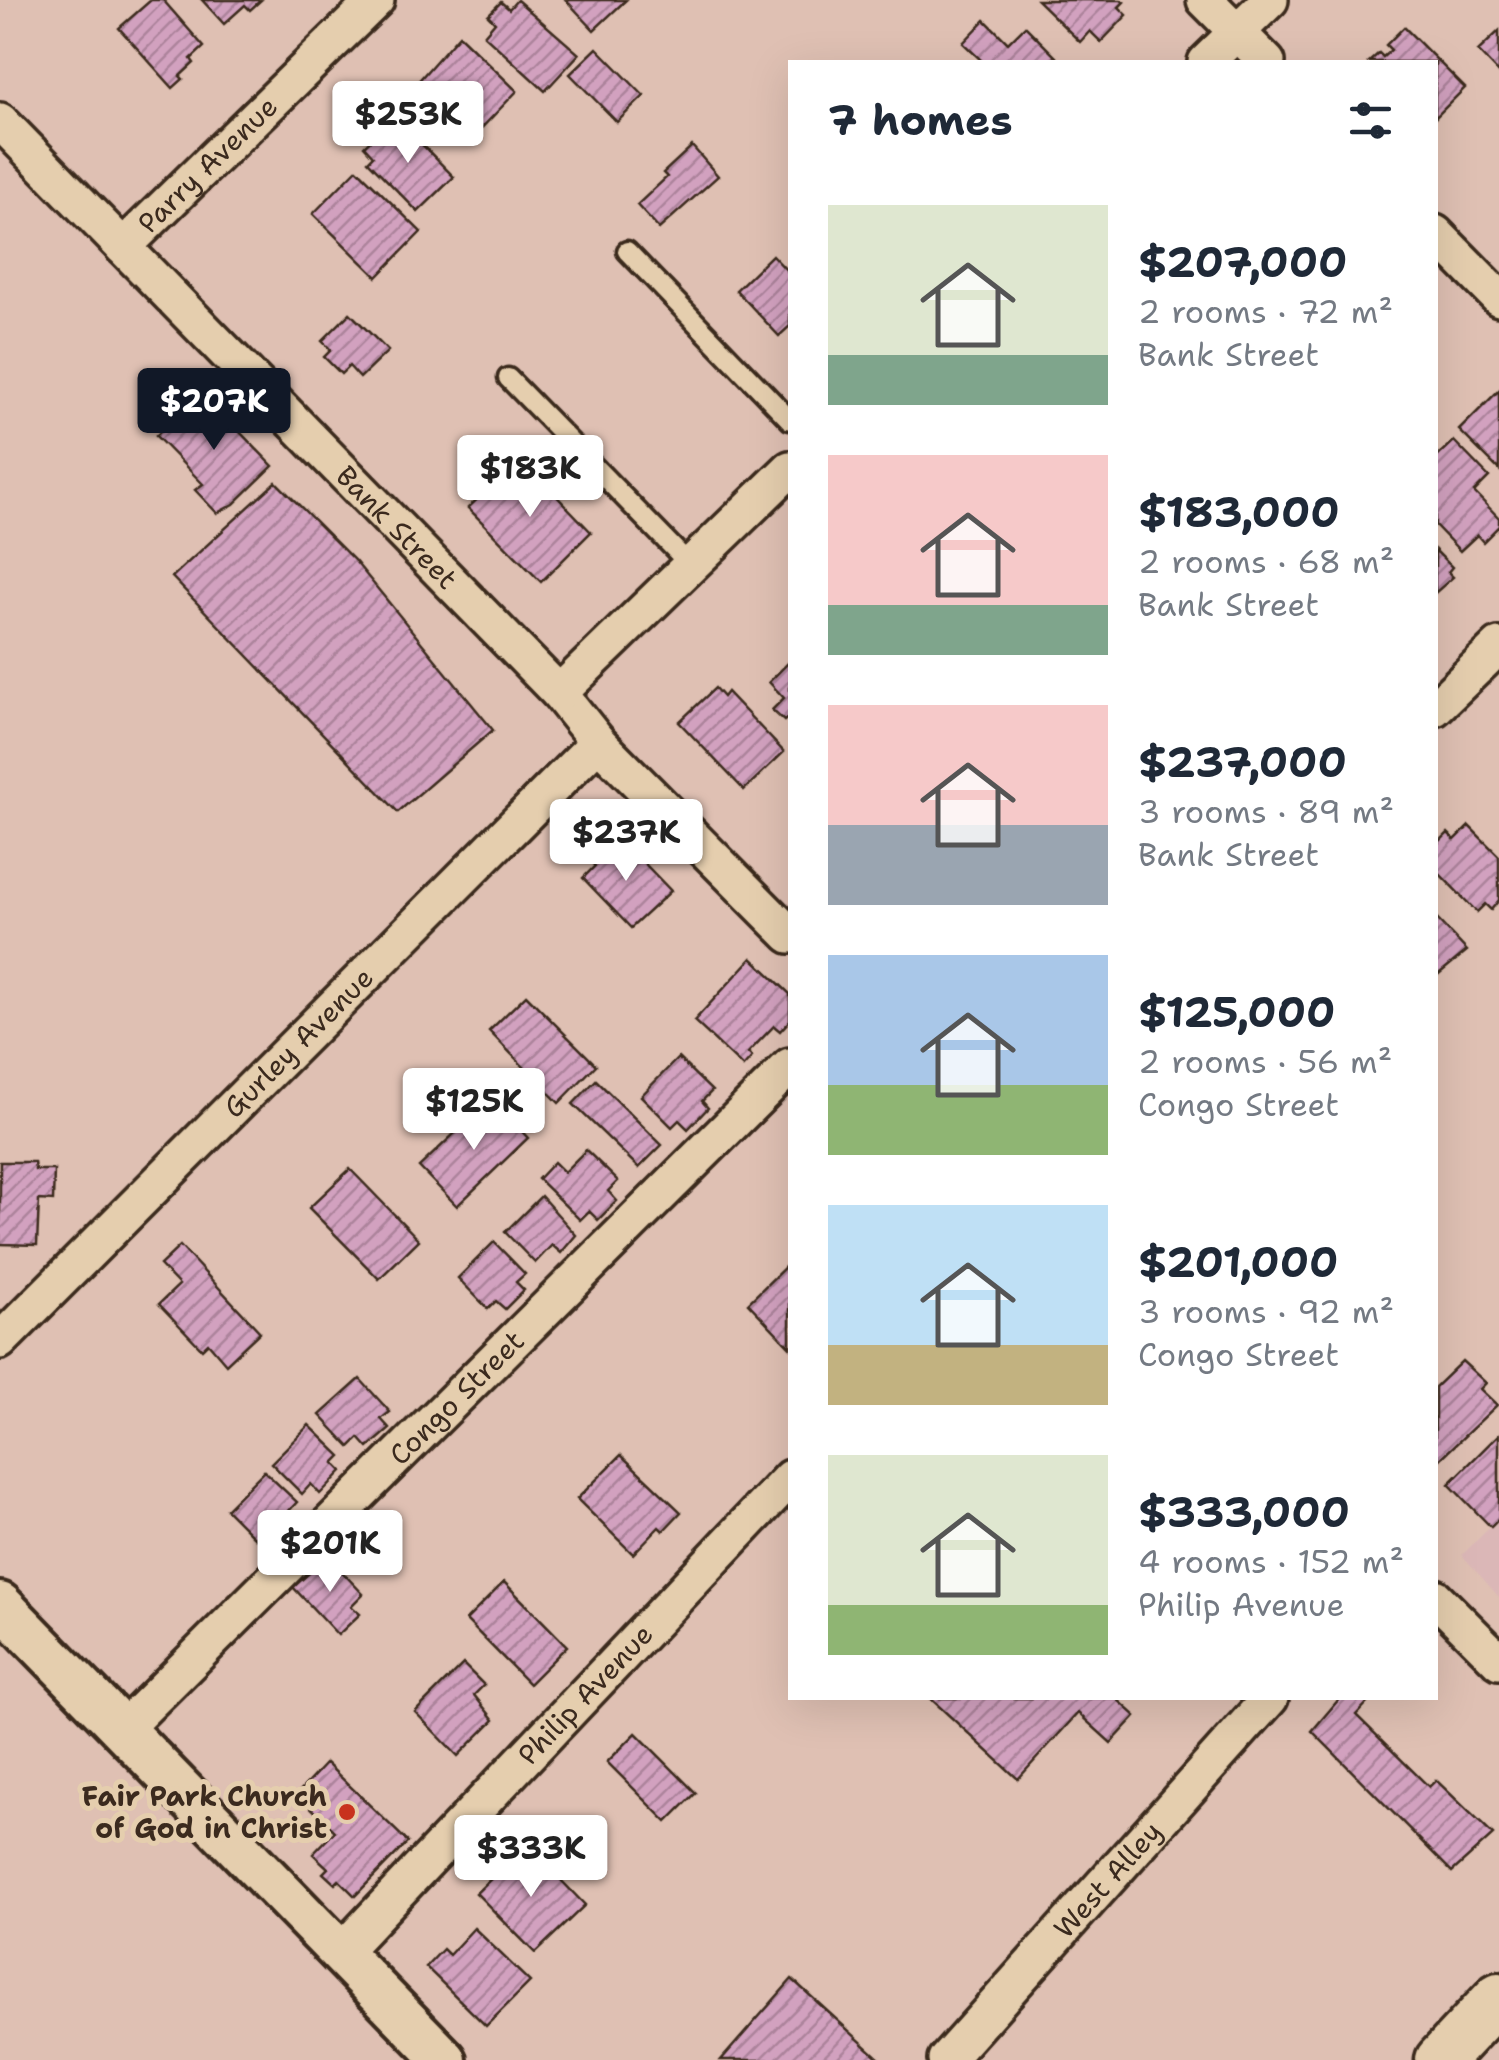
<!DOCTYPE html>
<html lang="en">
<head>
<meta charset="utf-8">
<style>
  :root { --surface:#fff; --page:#f2f2f3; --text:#1f2937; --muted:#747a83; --accent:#111827 }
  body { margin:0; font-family:"Shantell Sans",sans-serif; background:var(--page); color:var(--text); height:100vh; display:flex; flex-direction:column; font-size:38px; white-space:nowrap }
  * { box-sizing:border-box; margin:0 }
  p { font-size:32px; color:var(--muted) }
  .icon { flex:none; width:55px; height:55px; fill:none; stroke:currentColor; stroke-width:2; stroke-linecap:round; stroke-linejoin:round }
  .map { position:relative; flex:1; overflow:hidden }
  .details { position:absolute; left:788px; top:60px; width:650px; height:1640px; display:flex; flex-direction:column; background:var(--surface); border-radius:0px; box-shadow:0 10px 40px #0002 }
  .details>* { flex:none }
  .price { position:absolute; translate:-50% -85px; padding:0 22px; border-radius:10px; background:#fff; color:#222; font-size:32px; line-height:65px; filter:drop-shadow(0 2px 5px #0008) }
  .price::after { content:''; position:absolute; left:50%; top:60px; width:30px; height:22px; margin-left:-15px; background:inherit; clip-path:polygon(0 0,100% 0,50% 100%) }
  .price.active { background:var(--accent); color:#fff }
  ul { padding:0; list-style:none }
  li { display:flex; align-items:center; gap:30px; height:250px; padding:0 40px }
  li span { display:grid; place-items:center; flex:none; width:280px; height:200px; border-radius:0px; color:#555 }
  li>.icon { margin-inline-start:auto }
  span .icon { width:120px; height:120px; fill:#fffc; stroke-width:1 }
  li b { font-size:42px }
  h2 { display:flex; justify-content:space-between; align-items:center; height:120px; padding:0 40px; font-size:42px }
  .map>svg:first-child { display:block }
</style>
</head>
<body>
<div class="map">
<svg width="1499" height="2060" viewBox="0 0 1499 2060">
  <defs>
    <pattern id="building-hatch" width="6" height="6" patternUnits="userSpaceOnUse" patternTransform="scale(2.5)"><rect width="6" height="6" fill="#d2a1bf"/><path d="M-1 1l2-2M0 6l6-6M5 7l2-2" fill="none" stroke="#ac839b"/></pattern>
  </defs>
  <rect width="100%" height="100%" fill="#dfc0b3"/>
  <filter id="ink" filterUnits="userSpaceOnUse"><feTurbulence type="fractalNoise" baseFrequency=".01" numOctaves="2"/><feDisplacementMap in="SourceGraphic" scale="20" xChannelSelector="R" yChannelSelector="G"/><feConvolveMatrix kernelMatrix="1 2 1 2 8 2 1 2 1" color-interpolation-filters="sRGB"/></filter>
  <g filter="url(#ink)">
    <path fill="#dbb7b7" d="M1499 1518V1597L1462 1555Z"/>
    <g fill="url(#building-hatch)" stroke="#3b2a1e" stroke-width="2.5">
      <path d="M151 0H163L204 47 191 59 194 63 180 76 183 79 173 88 119 28Z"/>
      <path d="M202 0H261L250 10 245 5 224 24Z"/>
      <path d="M517 0 579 54 545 91 484 35 495 22 488 15 501 2 509 9Z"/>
      <path d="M566 0H626L594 30Z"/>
      <path d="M1037 0H1121L1124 2 1119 7 1127 15 1101 42 1090 31 1080 42Z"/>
      <path d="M985 20 1008 43 1025 26 1061 62H983L963 43Z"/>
      <path d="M1404 27 1465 88 1435 118V62H1369L1379 53 1383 57 1391 50 1386 45Z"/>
      <path d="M1499 31V73L1478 51Z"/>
      <path d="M459 35 517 91 471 139 415 85Z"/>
      <path d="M597 48 644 96 617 122 570 74Z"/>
      <path d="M387 124 395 132 403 125 454 177 418 212 368 161 373 156 364 146Z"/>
      <path d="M692 146 718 176 659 229 637 205 667 177 663 173Z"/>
      <path d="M357 169 421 232 377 277 313 214Z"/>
      <path d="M772 255 790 274V326L779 336 736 290Z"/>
      <path d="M350 313 388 351 360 378 349 366 341 374 324 357 331 350 322 341Z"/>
      <path d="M1499 390V470L1459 430Z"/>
      <path d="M201 392 273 466 234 504 217 513 195 490 203 484 156 436Z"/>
      <path d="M1454 441 1489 477 1474 492 1499 518V526L1483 542 1477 535 1460 551 1435 525V459Z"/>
      <path d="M520 458 591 532 541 582 468 508Z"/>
      <path d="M276 482 355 561 493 730 398 812 172 577Z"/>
      <path d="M1435 550 1452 567 1448 572 1453 577 1435 593Z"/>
      <path d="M790 661V716L784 721 772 710 784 698 769 682Z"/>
      <path d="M715 688 723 697 727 692 784 752 744 790 679 722Z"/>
      <path d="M1469 826 1499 856V900L1491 910 1485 904 1477 912 1435 869 1438 856 1435 846 1448 833 1455 840Z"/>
      <path d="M624 842 671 891 631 928 583 878 595 866 591 862 601 852 607 859Z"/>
      <path d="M1435 917 1467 951 1435 977Z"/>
      <path d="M752 958 790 994V1020L780 1031 774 1026 748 1053 752 1057 743 1067 694 1021Z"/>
      <path d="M526 995 596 1065 559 1103 489 1031Z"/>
      <path d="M678 1058 712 1091 702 1101 708 1108 688 1129 679 1120 672 1127 641 1096Z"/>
      <path d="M596 1080 662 1145 639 1168 573 1104Z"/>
      <path d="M491 1099 528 1138 457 1206 419 1167Z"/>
      <path d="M586 1150 618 1181 608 1191 617 1201 598 1220 589 1211 580 1220 538 1179 554 1162 564 1172Z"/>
      <path d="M0 1162H34L35 1170H54L53 1201 39 1200 37 1245 0 1244Z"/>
      <path d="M350 1169 419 1240 379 1279 309 1208Z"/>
      <path d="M541 1196 576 1235 561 1253 552 1245 535 1263 505 1232Z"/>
      <path d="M494 1242 525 1274 516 1282 524 1290 505 1309 496 1301 488 1309 458 1278Z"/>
      <path d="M180 1246 260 1332 226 1364 208 1343 202 1349 159 1304 179 1285 160 1265Z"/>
      <path d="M790 1262V1347L748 1303Z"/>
      <path d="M1462 1361 1486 1383 1480 1389 1497 1405 1435 1464V1387Z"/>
      <path d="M360 1379 390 1412 381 1419 390 1429 368 1448 359 1438 350 1447 320 1415Z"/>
      <path d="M309 1425 341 1456 334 1463 342 1471 320 1494 311 1484 302 1494 271 1463Z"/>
      <path d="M1499 1434V1519L1491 1527 1449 1484Z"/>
      <path d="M621 1455 681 1512 663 1531 659 1527 633 1554 577 1499Z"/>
      <path d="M264 1471 297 1502 287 1513 295 1520 273 1543 265 1535 258 1541 226 1509Z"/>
      <path d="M328 1557 363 1594 351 1606 360 1614 338 1635 293 1587Z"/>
      <path d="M504 1582 567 1646 529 1684 466 1620Z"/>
      <path d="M463 1664 484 1685 474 1695 494 1720 458 1756 415 1712Z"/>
      <path d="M930 1698H1116L1136 1716 1111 1743 1078 1713 1018 1779Z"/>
      <path d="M1340 1698 1371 1699 1356 1715 1429 1787 1436 1780 1493 1835 1452 1872 1312 1731Z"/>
      <path d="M636 1733 696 1793 667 1822 607 1762Z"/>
      <path d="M326 1763 408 1842 355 1896 339 1880 335 1884 323 1873 328 1868 313 1854 335 1831 297 1794Z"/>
      <path d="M530 1848 585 1905 535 1953 476 1893 498 1872 501 1876Z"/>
      <path d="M474 1928 530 1982 486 2026 426 1967 443 1949 449 1955Z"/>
      <path d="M792 1979 881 2060H721Z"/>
    </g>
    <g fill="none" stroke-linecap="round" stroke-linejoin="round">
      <g stroke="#3b2a1e" stroke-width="25">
        <g id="service">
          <path d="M627 251 790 420"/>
          <path d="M508 378 691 566"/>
        </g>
      </g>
      <g stroke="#3b2a1e" stroke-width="42">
        <g id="minor">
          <path d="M1205 0 1267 62"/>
          <path d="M1206 62 1270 0"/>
          <path id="s1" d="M0 121 559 693 598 742 790 935"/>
          <path d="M1435 233 1499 298"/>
          <path id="s2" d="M123 247 376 0"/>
          <path d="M559 693 790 469"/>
          <path d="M1435 708 1499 646"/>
          <path id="s3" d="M0 1341 598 742"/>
          <path d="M1435 1597 1499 1661"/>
          <path id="s4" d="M123 1729 790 1066"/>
          <path id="s5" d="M339 1954 790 1478"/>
          <path id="s6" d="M946 2060 1270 1698"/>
        </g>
      </g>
      <g stroke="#3b2a1e" stroke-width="50">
        <path id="tertiary" d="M0 1604 445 2060"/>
      </g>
      <g stroke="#3b2a1e" stroke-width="55">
        <path id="secondary" d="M1440 2060 1499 1997"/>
      </g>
      <use href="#service" stroke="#e5ceae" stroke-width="18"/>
      <use href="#minor" stroke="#e5ceae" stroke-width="35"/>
      <use href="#tertiary" stroke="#e5ceae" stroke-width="42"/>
      <use href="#secondary" stroke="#e5ceae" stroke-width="48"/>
    </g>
  </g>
  <circle fill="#c8321e" stroke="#e5ceae" stroke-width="4" cx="347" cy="1812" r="10"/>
  <g text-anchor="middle" stroke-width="10" stroke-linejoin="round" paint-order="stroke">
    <g font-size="28" fill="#3b2a1e" stroke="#e5ceae">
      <text dy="10" stroke="none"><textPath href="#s2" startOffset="118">Parry Avenue</textPath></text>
      <text dy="10" stroke="none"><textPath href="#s1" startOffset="568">Bank Street</textPath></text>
      <text dy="10" stroke="none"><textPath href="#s3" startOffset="422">Gurley Avenue</textPath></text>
      <text dy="10" stroke="none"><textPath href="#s4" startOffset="470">Congo Street</textPath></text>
      <text dy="10" stroke="none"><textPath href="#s5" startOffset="358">Philip Avenue</textPath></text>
      <text dy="10" stroke="none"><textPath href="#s6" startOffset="242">West Alley</textPath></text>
    </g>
    <g font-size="28" font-weight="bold" fill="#3b2a1e" stroke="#e5ceae" text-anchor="end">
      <text x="327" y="1806">Fair Park Church<tspan x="327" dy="32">of God in Christ</tspan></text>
    </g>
  </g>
</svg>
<b class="price" style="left:408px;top:166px">$253K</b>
<b class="price active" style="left:214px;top:453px">$207K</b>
<b class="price" style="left:530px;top:520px">$183K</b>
<b class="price" style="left:626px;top:884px">$237K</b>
<b class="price" style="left:474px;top:1153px">$125K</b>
<b class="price" style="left:330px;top:1595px">$201K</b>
<b class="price" style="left:531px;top:1900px">$333K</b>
<section class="details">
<h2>7 homes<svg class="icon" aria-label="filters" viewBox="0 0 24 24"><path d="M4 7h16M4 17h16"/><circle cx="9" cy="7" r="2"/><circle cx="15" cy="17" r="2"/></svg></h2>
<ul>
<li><span style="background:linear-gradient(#dfe7d0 75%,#7fa58c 0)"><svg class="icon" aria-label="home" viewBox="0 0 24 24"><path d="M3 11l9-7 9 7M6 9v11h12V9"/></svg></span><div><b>$207,000</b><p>2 rooms · 72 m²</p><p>Bank Street</p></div></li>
<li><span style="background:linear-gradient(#f6c9c9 75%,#7fa58c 0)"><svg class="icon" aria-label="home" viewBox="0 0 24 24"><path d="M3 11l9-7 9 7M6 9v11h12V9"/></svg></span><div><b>$183,000</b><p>2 rooms · 68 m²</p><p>Bank Street</p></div></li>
<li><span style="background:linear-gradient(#f6c9c9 60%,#9aa5b1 0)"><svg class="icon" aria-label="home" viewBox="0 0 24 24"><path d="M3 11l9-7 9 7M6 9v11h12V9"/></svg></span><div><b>$237,000</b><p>3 rooms · 89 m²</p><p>Bank Street</p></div></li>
<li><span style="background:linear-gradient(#a9c7e8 65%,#8fb573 0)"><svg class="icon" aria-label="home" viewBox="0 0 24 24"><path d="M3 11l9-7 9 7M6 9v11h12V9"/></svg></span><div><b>$125,000</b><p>2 rooms · 56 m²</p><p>Congo Street</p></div></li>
<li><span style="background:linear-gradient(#bfe0f5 70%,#c2b280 0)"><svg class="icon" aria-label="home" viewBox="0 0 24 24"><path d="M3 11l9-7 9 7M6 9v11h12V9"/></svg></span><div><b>$201,000</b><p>3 rooms · 92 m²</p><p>Congo Street</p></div></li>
<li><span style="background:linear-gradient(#dfe7d0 75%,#8fb573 0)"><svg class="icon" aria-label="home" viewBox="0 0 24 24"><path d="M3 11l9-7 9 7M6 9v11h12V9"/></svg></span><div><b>$333,000</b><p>4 rooms · 152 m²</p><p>Philip Avenue</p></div></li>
</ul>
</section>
</div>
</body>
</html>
